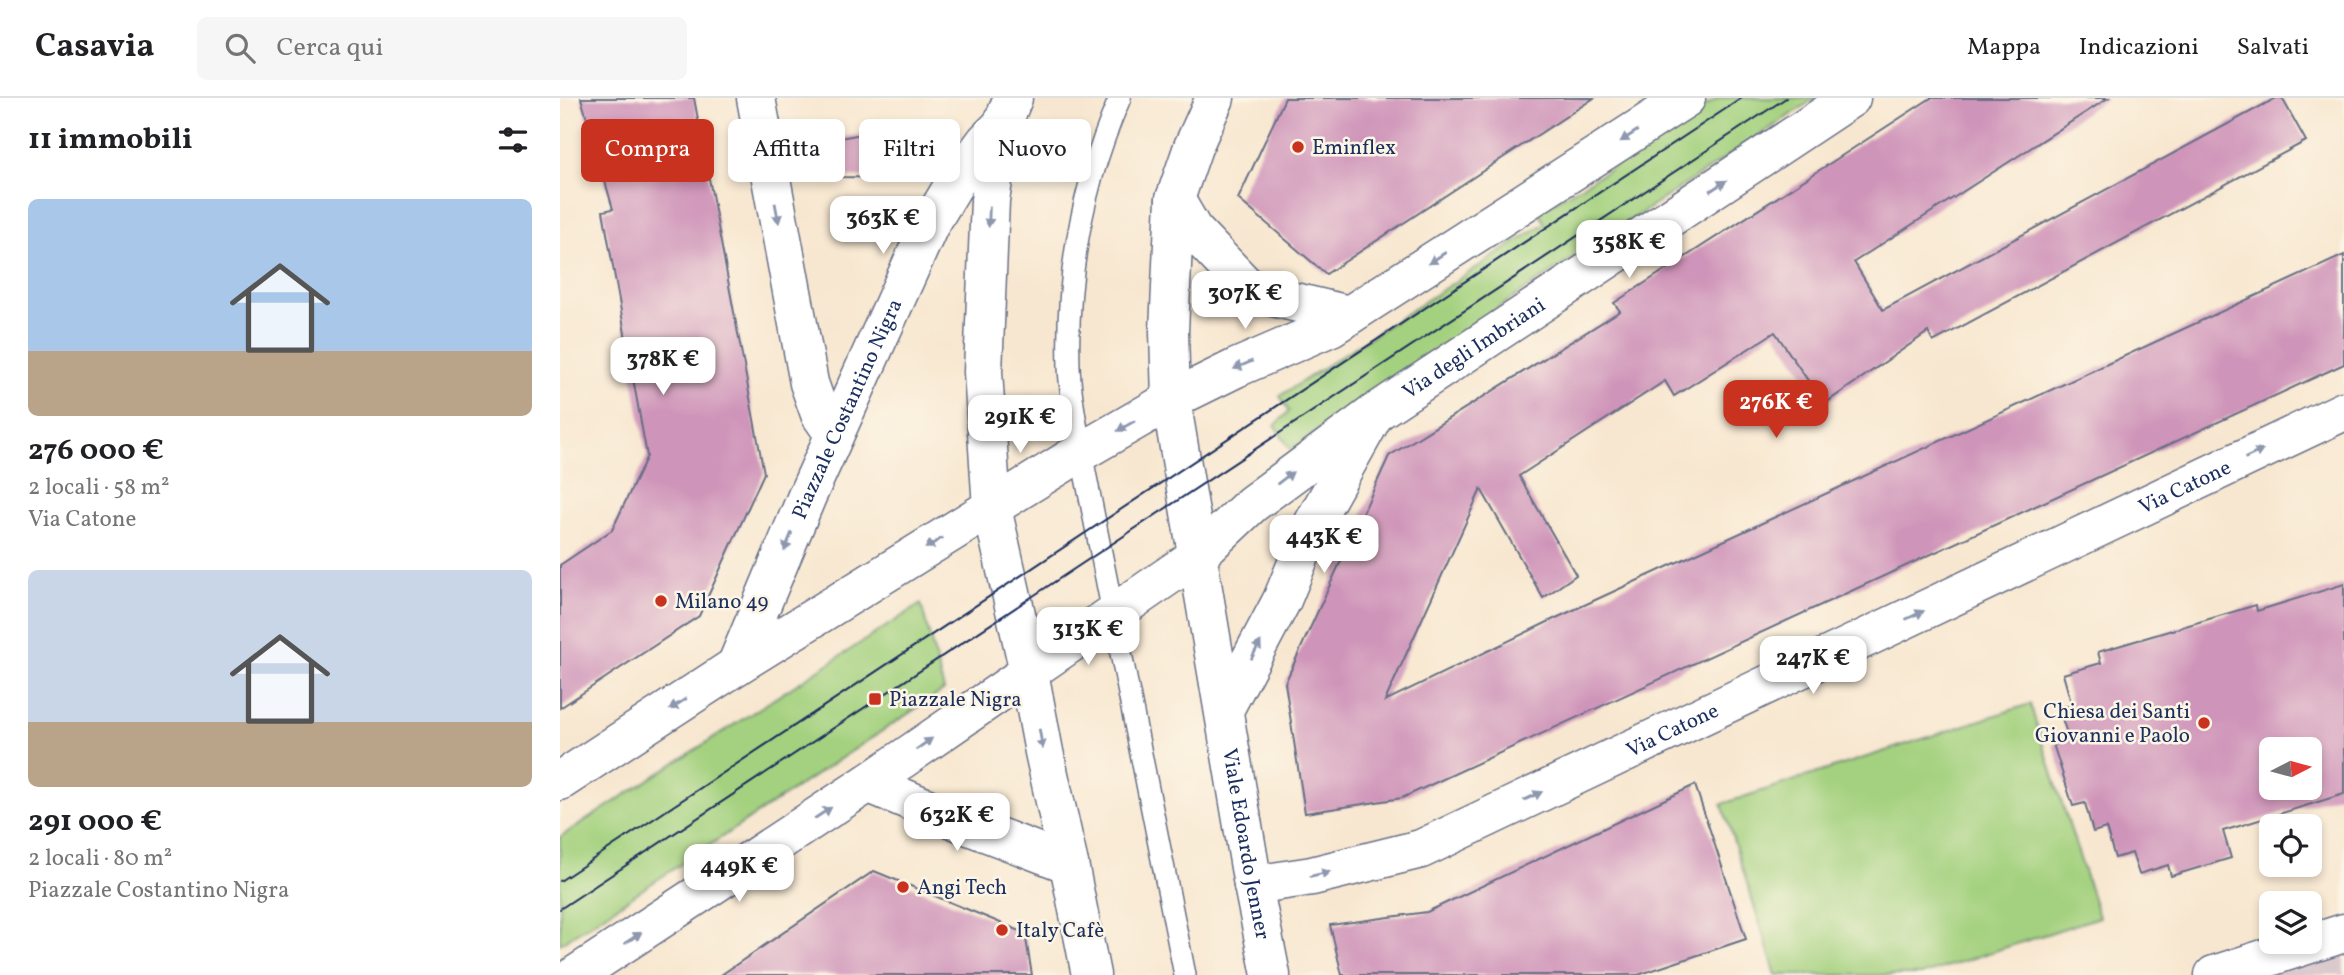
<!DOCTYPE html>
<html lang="it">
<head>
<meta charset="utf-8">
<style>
  :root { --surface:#fff; --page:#f6f6f6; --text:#202124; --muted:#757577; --line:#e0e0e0; --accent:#c8321e }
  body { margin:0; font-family:Vollkorn,serif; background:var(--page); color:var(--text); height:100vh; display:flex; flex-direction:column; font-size:26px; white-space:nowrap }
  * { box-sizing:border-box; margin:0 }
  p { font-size:23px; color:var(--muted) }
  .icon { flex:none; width:38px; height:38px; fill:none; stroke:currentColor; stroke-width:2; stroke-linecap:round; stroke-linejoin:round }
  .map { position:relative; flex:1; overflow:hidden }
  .drawer { display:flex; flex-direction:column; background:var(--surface); width:560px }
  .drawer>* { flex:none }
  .hud { position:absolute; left:21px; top:21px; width:665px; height:63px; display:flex; gap:14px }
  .needle { width:46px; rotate:84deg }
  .fabs { position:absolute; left:1699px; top:639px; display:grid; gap:14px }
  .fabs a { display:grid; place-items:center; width:63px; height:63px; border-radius:10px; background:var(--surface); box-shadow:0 4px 10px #0003; font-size:35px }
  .price { position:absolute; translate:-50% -60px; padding:0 16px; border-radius:14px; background:#fff; color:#222; font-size:23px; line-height:46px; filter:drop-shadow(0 2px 4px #0008) }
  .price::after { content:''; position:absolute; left:50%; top:42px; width:21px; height:16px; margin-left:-10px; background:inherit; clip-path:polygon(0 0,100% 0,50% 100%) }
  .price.current { background:var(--accent); color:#fff }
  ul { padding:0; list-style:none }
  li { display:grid; align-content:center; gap:14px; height:371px; padding:0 28px }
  li span { display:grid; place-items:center; height:217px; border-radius:10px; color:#555 }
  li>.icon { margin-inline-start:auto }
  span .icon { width:126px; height:126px; fill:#fffc; stroke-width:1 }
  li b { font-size:30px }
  h2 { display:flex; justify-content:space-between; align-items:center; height:84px; padding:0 28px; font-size:30px }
  .tag { padding:0 24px; border-radius:10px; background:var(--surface); box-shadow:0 4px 10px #0003; font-size:24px; line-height:63px }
  .tag.current { background:var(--accent); color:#fff }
  header { display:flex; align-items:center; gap:42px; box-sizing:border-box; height:98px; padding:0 35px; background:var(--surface); border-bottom:2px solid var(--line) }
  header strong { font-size:33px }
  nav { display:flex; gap:38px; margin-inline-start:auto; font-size:24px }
  .search { width:490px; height:63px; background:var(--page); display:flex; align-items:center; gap:18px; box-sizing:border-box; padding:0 24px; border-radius:10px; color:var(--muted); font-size:26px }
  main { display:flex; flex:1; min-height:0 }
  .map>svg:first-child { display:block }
</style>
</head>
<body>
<header>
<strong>Casavia</strong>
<div class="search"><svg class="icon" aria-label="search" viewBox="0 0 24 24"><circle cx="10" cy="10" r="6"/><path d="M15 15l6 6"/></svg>Cerca qui</div>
<nav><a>Mappa</a><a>Indicazioni</a><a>Salvati</a></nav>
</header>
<main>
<section class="drawer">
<h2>11 immobili<svg class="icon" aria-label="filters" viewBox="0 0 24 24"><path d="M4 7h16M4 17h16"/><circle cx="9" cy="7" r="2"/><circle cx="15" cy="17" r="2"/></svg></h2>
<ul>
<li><span style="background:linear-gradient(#a9c7e8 70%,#b9a48a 0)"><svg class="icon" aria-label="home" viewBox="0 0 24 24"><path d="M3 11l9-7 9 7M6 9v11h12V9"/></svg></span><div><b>276 000 €</b><p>2 locali · 58 m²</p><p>Via Catone</p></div></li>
<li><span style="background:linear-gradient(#c9d6e8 70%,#b9a48a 0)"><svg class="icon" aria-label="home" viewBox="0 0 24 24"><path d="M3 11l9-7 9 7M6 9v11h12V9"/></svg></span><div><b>291 000 €</b><p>2 locali · 80 m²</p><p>Piazzale Costantino Nigra</p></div></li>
</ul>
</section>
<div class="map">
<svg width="1784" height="877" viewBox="0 0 1784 877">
  <rect width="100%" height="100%" fill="#fcf5e5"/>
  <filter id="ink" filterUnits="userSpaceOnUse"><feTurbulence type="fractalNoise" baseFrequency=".0143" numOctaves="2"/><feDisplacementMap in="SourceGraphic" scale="14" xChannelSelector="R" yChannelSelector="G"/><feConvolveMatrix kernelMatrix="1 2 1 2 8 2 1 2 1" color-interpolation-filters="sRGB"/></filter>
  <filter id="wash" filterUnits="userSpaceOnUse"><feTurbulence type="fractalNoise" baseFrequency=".00686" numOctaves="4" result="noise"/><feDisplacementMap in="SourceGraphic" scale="28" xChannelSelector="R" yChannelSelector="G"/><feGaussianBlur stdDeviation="1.57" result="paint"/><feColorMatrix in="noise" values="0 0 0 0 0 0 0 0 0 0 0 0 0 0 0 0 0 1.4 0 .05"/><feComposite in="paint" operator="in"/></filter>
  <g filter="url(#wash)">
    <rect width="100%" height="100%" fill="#f8e7d0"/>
    <path fill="#d2bdc6" d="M1784 845V877H1693Z"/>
    <g fill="#a4d17f" stroke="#60806e" stroke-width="2">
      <path d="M1158 0H1256L826 284 731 352 715 328 729 313 720 298 985 125 978 113 1052 70Z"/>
      <path d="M361 506 384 592 0 846V739Z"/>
      <path d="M1470 606 1539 819 1361 877H1216L1162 706Z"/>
    </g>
    <g id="blocks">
      <g fill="#cf94b9" fill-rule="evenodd">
        <path d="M21 0H134L204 375 139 518 0 610V467L52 432 87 358 43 113 53 111Z"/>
        <path d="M725 0H1034L766 176 678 101Z"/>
        <path d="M1371 0H1548L1294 164 1323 212 1716 0H1722L1746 43 1373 244 1368 234 1264 306 1215 234 1114 298 1105 283 959 378 1016 477 983 500 921 391 825 603 994 521 1784 157V266L842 700 745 715 725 585 829 358 1060 213 1054 205Z"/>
        <path d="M377 22 351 80 276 79 269 42Z"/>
        <path d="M1784 486V696L1663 733 1671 760 1611 778 1608 767 1579 776 1572 755 1555 760 1546 730 1533 734 1525 705 1513 708 1493 646 1509 641 1498 609 1512 608 1503 576 1541 565 1538 554 1696 507 1697 513ZM1712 651H1750V690H1712Z"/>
        <path d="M1135 687 1186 841 1078 877H782L770 827 867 814Z"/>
        <path d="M314 773 465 835 472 877H161Z"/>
      </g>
    </g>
  </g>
  <g filter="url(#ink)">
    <use href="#blocks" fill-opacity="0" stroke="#686f86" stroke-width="2"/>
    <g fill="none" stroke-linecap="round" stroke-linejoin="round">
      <g stroke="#686f86" stroke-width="24">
        <path id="lane" d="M560 0C523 85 506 176 509 268 510 297 516 325 521 354L625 877"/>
      </g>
      <g stroke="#686f86" stroke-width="41">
        <g id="street">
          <path d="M196 0 249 285 260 316 274 336"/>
          <path d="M615 101 633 132 692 194 789 217"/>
          <path d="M664 612 722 502 754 424 815 315"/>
          <path d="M308 685 412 729 509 766"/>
          <path id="s1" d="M693 787 752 778 861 751 1784 313"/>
          <path d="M1654 877 1784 835"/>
        </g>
      </g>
      <g stroke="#686f86" stroke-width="41">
        <g id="secondary">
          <path id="s2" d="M176 568 247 398 369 128 396 83 426 43 442 27"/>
          <path d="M0 683 176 568 521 354 611 302 676 270 771 229 1126 0"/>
          <path id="s3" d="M16 877 308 685 637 458 692 406 815 315 1291 0"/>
        </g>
      </g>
      <g stroke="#686f86" stroke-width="41">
        <g id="primary">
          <path d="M453 0 442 27 430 102 423 274 432 410 469 574 484 654 509 766 531 877"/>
          <path id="s4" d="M655 0 633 49 615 101 609 233 611 302 693 787 711 877"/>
        </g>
      </g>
      <use href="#lane" stroke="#fff" stroke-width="21"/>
      <use href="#street" stroke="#fff" stroke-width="38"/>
      <use href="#secondary" stroke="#fff" stroke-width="38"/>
      <use href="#primary" stroke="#fff" stroke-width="38"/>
      <g stroke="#1b2f5e" stroke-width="2">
        <path d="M0 783 1182 0"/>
        <path d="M0 811 1226 0"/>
      </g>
    </g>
    <defs><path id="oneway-solid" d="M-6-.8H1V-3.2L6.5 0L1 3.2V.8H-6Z" transform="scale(1.75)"/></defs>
    <g fill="#8d97ae">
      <use href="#oneway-solid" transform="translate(1069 38) rotate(147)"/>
      <use href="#oneway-solid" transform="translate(1158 88) rotate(-33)"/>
      <use href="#oneway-solid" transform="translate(217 115) rotate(79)"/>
      <use href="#oneway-solid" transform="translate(429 119) rotate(92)"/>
      <use href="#oneway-solid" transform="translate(877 160) rotate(147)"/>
      <use href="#oneway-solid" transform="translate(683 267) rotate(157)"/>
      <use href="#oneway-solid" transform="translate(566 328) rotate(150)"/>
      <use href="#oneway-solid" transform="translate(1694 356) rotate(-25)"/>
      <use href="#oneway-solid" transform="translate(725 380) rotate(-37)"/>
      <use href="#oneway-solid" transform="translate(228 444) rotate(112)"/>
      <use href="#oneway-solid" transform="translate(374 445) rotate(149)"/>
      <use href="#oneway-solid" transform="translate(1355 517) rotate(-25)"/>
      <use href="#oneway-solid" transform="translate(696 552) rotate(-62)"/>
      <use href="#oneway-solid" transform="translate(118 606) rotate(147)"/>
      <use href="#oneway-solid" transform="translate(481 641) rotate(80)"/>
      <use href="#oneway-solid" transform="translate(364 646) rotate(-35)"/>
      <use href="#oneway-solid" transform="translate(973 698) rotate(-25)"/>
      <use href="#oneway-solid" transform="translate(263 715) rotate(-33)"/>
      <use href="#oneway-solid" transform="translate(760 776) rotate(-13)"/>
      <use href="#oneway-solid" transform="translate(73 840) rotate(-33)"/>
    </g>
  </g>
  <g fill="#c8321e" stroke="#fcf5e5" stroke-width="2.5">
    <circle cx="738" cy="49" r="7"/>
    <circle cx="101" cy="503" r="7"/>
    <rect x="308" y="594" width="14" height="14" rx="3.5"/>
    <circle cx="1644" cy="625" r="7"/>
    <circle cx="343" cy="789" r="7"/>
    <circle cx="442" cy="832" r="7"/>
  </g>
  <g text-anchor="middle" stroke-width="5" stroke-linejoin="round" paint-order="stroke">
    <g font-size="21" fill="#1b2f5e" stroke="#fcf5e5" text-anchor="start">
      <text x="752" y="56">Eminflex</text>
      <text x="115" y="510">Milano 49</text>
      <text x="329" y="608">Piazzale Nigra</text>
      <text x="1630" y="620" text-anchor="end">Chiesa dei Santi<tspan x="1630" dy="24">Giovanni e Paolo</tspan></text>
      <text x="357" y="796">Angi Tech</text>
      <text x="456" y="839">Italy Cafè</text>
    </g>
    <g font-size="21" fill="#1b2f5e" stroke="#fcf5e5">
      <text dy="7" stroke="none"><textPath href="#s3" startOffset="1096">Via degli Imbriani</textPath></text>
      <text dy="7" stroke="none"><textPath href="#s2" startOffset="280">Piazzale Costantino Nigra</textPath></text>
      <text dy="7" stroke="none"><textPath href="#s1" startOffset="1017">Via Catone</textPath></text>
      <text dy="7" stroke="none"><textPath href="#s1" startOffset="450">Via Catone</textPath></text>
      <text dy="7" stroke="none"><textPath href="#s4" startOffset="760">Viale Edoardo Jenner</textPath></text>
    </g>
  </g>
</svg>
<div class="fabs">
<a><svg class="needle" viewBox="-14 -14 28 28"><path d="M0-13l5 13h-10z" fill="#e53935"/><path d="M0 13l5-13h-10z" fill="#757577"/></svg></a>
<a><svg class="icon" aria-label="locate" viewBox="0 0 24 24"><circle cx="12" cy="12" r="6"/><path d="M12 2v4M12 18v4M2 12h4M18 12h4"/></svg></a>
<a><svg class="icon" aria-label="layers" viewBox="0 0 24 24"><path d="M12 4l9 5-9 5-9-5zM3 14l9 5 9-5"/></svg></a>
</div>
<b class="price" style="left:323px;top:158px">363K €</b>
<b class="price" style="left:1069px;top:182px">358K €</b>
<b class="price" style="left:685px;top:233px">307K €</b>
<b class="price" style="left:103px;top:299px">378K €</b>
<b class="price current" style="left:1216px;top:342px">276K €</b>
<b class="price" style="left:460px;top:357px">291K €</b>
<b class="price" style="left:764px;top:477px">443K €</b>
<b class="price" style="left:528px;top:569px">313K €</b>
<b class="price" style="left:1253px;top:598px">247K €</b>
<b class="price" style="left:397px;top:755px">632K €</b>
<b class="price" style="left:179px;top:806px">449K €</b>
<div class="hud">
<a class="tag current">Compra</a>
<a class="tag">Affitta</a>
<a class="tag">Filtri</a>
<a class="tag">Nuovo</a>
</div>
</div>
</main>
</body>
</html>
